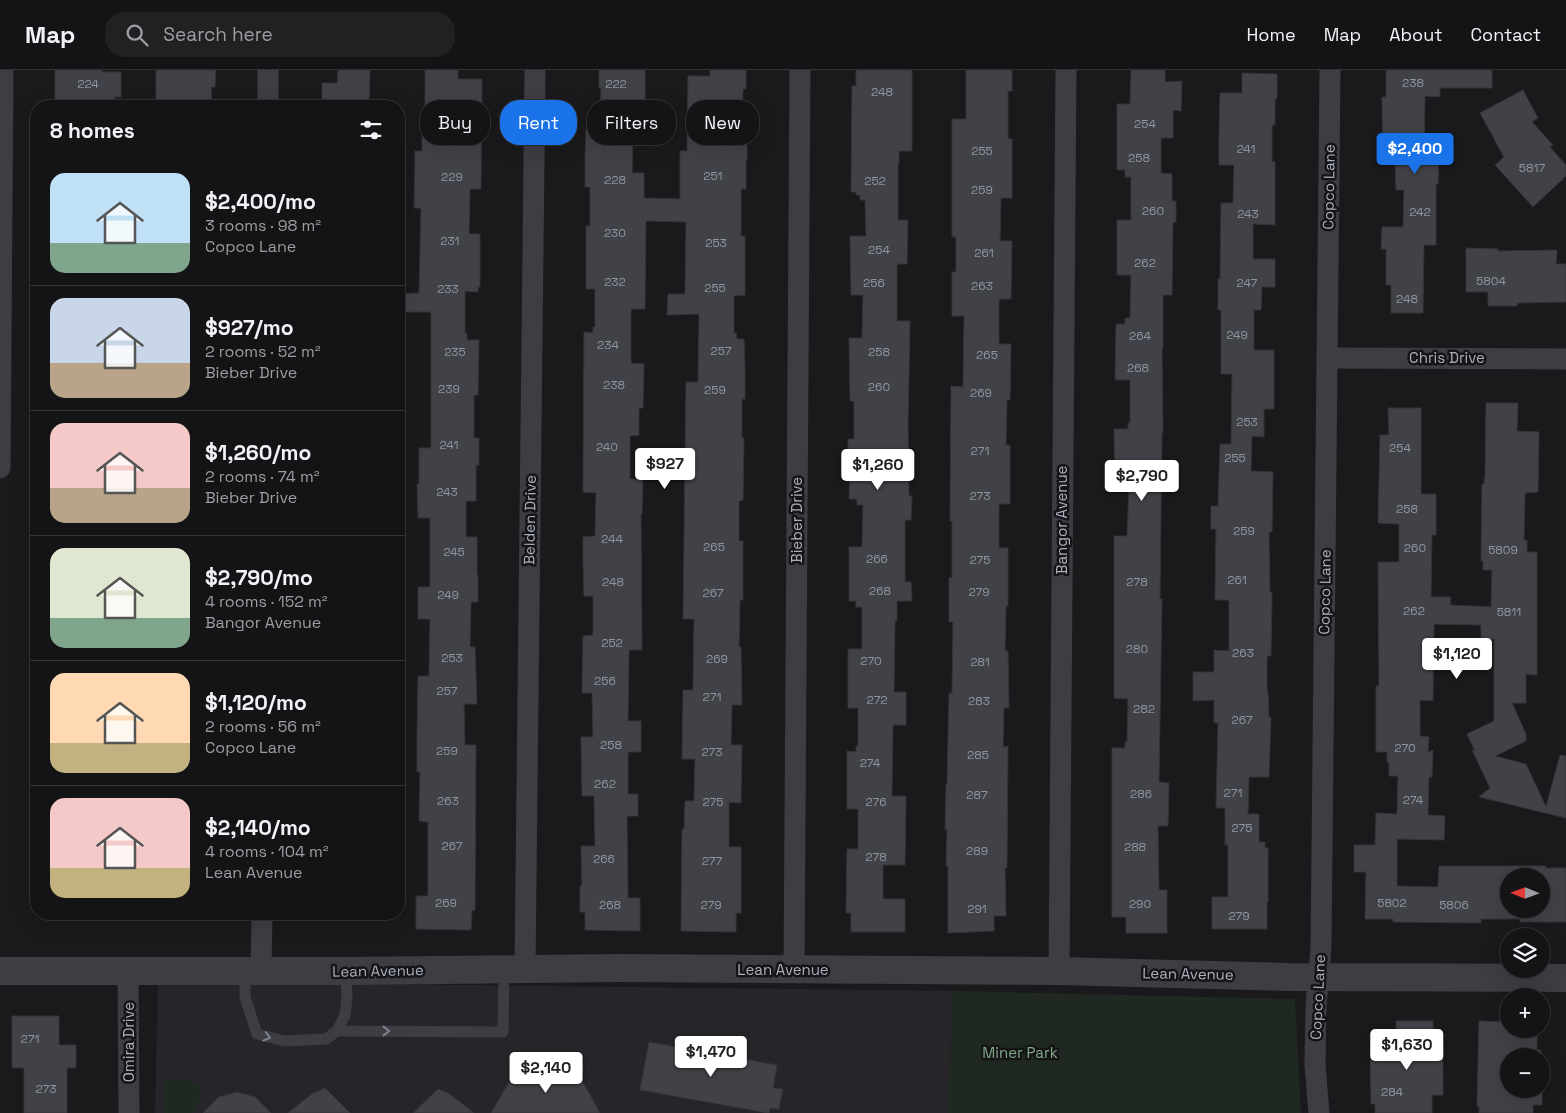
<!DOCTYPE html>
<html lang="en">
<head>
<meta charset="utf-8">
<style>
  :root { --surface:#141416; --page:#212123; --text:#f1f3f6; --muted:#9d9ea1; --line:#333335; --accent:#1a73e8 }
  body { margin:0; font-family:"Space Grotesk",sans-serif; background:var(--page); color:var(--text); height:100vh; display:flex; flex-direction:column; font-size:19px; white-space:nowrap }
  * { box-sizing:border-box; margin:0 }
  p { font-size:16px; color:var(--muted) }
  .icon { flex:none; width:28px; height:28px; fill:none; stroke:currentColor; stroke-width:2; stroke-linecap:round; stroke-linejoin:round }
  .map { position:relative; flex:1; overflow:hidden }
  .side { position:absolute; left:30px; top:30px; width:375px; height:820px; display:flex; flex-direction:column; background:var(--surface); border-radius:20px; box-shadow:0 5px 20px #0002,0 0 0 1px var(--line) }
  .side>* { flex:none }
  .banner { position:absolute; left:420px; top:30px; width:475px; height:45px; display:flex; gap:10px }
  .needle { width:32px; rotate:271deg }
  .fabs { position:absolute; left:1500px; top:798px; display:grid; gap:10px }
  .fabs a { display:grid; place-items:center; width:50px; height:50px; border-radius:50%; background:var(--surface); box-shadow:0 5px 20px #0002,0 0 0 1px var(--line); font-size:25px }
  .price { position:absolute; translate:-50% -42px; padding:0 11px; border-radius:5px; background:#fff; color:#222; font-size:16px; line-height:32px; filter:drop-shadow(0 1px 2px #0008) }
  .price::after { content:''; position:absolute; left:50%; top:30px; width:15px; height:11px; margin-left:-8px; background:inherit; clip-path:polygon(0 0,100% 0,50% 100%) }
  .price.on { background:var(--accent); color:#fff }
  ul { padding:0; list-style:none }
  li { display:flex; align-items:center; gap:15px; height:125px; padding:0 20px }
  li+li { border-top:1px solid var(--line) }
  li span { display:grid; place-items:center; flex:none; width:140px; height:100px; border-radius:15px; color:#555 }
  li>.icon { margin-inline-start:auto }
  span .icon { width:60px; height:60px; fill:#fffc; stroke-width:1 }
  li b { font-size:21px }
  h2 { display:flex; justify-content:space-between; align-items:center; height:60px; padding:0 20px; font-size:21px }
  .tag { padding:0 18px; border-radius:20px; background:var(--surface); box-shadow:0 5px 20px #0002,0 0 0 1px var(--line); font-size:18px; line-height:45px }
  .tag.on { background:var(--accent); color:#fff }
  header { display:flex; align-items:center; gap:30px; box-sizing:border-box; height:70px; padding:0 25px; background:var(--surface); border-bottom:1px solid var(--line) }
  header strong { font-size:24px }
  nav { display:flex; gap:28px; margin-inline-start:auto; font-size:18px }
  .search { width:350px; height:45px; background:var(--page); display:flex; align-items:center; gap:12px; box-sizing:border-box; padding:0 18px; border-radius:20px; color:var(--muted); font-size:19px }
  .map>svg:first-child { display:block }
</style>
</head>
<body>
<header>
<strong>Map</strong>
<div class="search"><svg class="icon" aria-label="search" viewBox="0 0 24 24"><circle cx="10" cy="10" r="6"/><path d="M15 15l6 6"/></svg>Search here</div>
<nav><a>Home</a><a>Map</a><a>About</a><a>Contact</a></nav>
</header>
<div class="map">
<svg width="1566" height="1043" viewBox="0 0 1566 1043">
  <rect width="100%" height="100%" fill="#1a1a1d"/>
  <path fill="#26262a" d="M158 911 952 921 949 1043H155Z"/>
  <g fill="#1f2921">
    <path d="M952 921 1295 929 1301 1043H949Z"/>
    <path d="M164 1009H190L201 1017 202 1026 193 1043H164Z"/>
  </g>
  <g fill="#414247" stroke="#343439" fill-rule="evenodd">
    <path d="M55 0H102V2H121V27H115L114 36H55Z"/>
    <path d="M156 0H216L215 17H211L212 35 156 36Z"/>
    <path d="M338 0H370L369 36H322V13H337Z"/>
    <path d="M425 0H458V9H482L481 119H470L469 164H480V217H478V222L465 221V263H467V270H479L478 325H474V368H479V395H476V431H466V467H477V505H478V532H471L470 577H475L477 634H464L465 675H476L475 840H472L471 860 416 859V826H428V752L419 751 420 702H417V667L418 606H429L430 549H418V517H430V448H418L417 414H419V378H431V242H399V224L419 223 421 138H414L415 81H422V44H425Z"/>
    <path d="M599 0H645V44H643V68H633L632 103H644V128L680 129V81H687L688 6H710V0H746V19H743L742 61 747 62V90H746V119H741V166H745V225L734 226V263H736L737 269H744L745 300V329H742V368H744L743 430 739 431V471H743V530H740L739 577H741L742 635H732L731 675H742L741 733 729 732V777H741V843H736V862L681 861 682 759H684L685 731H694L695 689H682L683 620H693L694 549H683L686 312H698L699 244 667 245 668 224H685L686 152 646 151 645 239H631V293L644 294 643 338H639V365L630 366V409H643L642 444 641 443 642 580H629L628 651H641V682H628V724H638V746H627L628 828H640V861L585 860V842H580V816H582L581 776H595L594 726H582L581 667H593L592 623H582L583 566 593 565V526H584L583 491V467L595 466 596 423 583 422 584 262 593 263V257H595V219H586V156H590V117H585V88L586 59H595V53H600L601 18H599Z"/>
    <path d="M856 0H912V81H899V93H898V150H908L907 194H897V251H910L908 354 909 426H912L911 450H905V512H911L912 531H897V551H895L894 622H906V655H893L892 726H906L905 795H883V829H905V862H851V843H846L847 779H858V739H847V681L856 682V676H858V638H848V579H862V537H856V531H849V477H862L863 435H857V429H849L850 399H848V369H854V331H850L849 268H862L863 225H851L850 166H866L865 130H860V125H856V122H851L852 16H856Z"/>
    <path d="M966 0H1012V21H1008V69H1012V128H1001L1000 171H1012L1011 229H999V274H1011L1010 330H1007L1006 375H1010V434H999V478H1008V536H1006L1005 581H1008L1009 638H1004L1003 677 1008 676 1007 798H1005L1006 846H994V861L948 863V796H946L947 760H945L946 714H947L949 623H952L953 552H949V508H952V451H950L951 316 963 317 964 246H952V202H956V167H952V49H966Z"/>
    <path d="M1131 0H1165V12L1182 11 1181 41 1173 40V68H1161V103L1172 104V131H1176V152H1173L1172 225H1163V278H1162L1163 363H1162L1160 529H1162L1159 712 1169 713 1168 756H1158L1159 820H1167V863H1126V847H1112V678H1125V672H1127L1128 629 1114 628V466H1127L1129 417H1115L1114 359H1128V353H1130V310H1115L1116 254H1125V248H1130L1131 205H1117V150H1131V107H1125V100H1117V34H1130Z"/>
    <path d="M1386 0H1492V18H1440V27L1425 26 1424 81H1439L1438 114H1436V175H1424L1423 243H1391V215H1386V179H1381L1382 157H1403L1404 120H1396L1395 90H1383L1382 27H1386Z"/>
    <path d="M1242 3 1277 4V29H1275V55H1272V92H1275V155L1253 154V189H1275V217H1262L1261 240H1254V280H1274V339H1264V367L1252 366 1251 401 1273 402 1272 462H1269L1270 522H1272L1271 586H1267V621H1268L1269 647H1271L1269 707H1249L1248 744H1259V772H1265V778H1268V832H1267V859H1212V827H1228V775H1225V738H1216L1218 653H1214V630L1193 631V602H1214V580L1229 581V530H1215L1216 459H1211V436H1218L1220 374H1231L1232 304H1221V240H1218V209H1220L1221 133H1233L1234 95H1219V64L1220 23H1242Z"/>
    <path d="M1523 20 1538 48 1532 52 1553 75 1550 77 1566 95V106L1533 137 1495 95 1504 87 1480 43Z"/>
    <path d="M1466 178 1498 179V181L1557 180 1556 194H1566V232L1517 233V236H1488V222H1466Z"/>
    <path d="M1486 333H1518L1517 361 1539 362 1538 422 1525 423 1524 470H1527V482H1537V605L1526 604V633H1512L1526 664V671L1495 686 1526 694 1546 737 1560 685 1566 686V748L1479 727 1490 718 1472 680 1475 681 1467 664 1494 651V569H1481V555L1434 554 1433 631 1420 630V666L1429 667 1428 682 1433 680 1432 707H1429L1428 745 1445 746 1444 770 1397 769V816L1438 817 1439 796H1546V798H1566V852H1520V849H1481V853L1393 852V849H1365L1366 802H1354V775H1375L1376 743 1397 744 1398 706H1389V692H1387V682H1376V616H1379L1378 492H1399V454L1378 453 1380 365H1389L1388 338H1421V424H1436V465H1432L1431 527H1451L1450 535 1491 537 1492 500H1483V491H1481L1482 414H1484L1485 406ZM1509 806H1541V839H1509Z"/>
    <path d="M12 946H59V975H76V998H67V1043H24V998H12Z"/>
    <path d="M1396 951H1433V975H1443V1025H1432V1043H1375V1034H1371L1370 975H1397Z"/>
    <path d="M1479 951 1509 952V959H1537V980H1541V986H1509V1019H1541L1542 1012V1035H1533V1043H1479V1036H1477Z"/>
    <path d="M649 972 777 995 773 1018 783 1019 779 1039 770 1038 769 1043H768L640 1020Z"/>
    <path d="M532 998H575L572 1006 583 1012 600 1043H491L509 1012Z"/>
    <path d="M325 1018 350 1043H288L313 1023Z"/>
    <path d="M438 1019 450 1024 474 1043H413Z"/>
    <path d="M237 1022 255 1027 271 1043H203L219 1027Z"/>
  </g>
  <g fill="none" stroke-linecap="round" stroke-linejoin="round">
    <g stroke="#3d3d44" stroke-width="11">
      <path d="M245 901V927L257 964 284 971 326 969 337 961 345 945 347 928 346 901"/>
      <path d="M337 961 503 962 504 899"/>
    </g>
    <g stroke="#3d3d44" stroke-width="21">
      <path d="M268 36V0"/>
      <path d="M1327 288 1566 289"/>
      <path d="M0 398 3 0"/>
      <path d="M525 899 535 0"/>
      <path d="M794 900 800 0"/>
      <path d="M261 901 262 844"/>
      <path d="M1059 901 1066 0"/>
      <path d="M128 902 129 1043"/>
      <path d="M1319 1043 1315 994 1316 936 1321 877 1330 0"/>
    </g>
    <path stroke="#3d3d44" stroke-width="28" d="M0 901H346L619 898 1059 901 1288 907 1566 908"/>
  </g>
  <defs><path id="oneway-chevron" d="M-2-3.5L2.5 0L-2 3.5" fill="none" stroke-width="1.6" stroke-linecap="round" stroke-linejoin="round" transform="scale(1.25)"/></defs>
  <g stroke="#7f818d">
    <use href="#oneway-chevron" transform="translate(386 961)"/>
    <use href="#oneway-chevron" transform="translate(267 967) rotate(16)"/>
  </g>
  <g text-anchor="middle" stroke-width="5" stroke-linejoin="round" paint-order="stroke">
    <g font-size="12" fill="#9094a0">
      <text x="1413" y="17">238</text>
      <text x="88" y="18">224</text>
      <text x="616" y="18">222</text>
      <text x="882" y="26">248</text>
      <text x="1145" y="58">254</text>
      <text x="1246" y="83">241</text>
      <text x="982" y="85">255</text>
      <text x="1139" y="92">258</text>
      <text x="1532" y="102">5817</text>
      <text x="713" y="110">251</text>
      <text x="452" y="111">229</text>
      <text x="615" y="114">228</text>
      <text x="875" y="115">252</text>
      <text x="982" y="124">259</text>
      <text x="1153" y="145">260</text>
      <text x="1420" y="146">242</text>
      <text x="1248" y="148">243</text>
      <text x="615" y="167">230</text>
      <text x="450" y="175">231</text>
      <text x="716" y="177">253</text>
      <text x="879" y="184">254</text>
      <text x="984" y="187">261</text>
      <text x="1145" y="197">262</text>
      <text x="1491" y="215">5804</text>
      <text x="615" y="216">232</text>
      <text x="874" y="217">256</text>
      <text x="1247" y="217">247</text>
      <text x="982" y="220">263</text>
      <text x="715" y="222">255</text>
      <text x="448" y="223">233</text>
      <text x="1407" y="233">248</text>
      <text x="1237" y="269">249</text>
      <text x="1140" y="270">264</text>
      <text x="608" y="279">234</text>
      <text x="721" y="285">257</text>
      <text x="455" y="286">235</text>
      <text x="879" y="286">258</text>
      <text x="987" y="289">265</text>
      <text x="1138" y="302">268</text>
      <text x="614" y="319">238</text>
      <text x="879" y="321">260</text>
      <text x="449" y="323">239</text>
      <text x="715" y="324">259</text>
      <text x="981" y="327">269</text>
      <text x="1247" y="356">253</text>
      <text x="449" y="379">241</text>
      <text x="607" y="381">240</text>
      <text x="1400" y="382">254</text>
      <text x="980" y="385">271</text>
      <text x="1235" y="392">255</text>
      <text x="447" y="426">243</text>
      <text x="980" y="430">273</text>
      <text x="1407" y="443">258</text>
      <text x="1244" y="465">259</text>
      <text x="612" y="473">244</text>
      <text x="714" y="481">265</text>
      <text x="1415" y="482">260</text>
      <text x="1503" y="484">5809</text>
      <text x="454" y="486">245</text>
      <text x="877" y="493">266</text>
      <text x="980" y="494">275</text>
      <text x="1237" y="514">261</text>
      <text x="613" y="516">248</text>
      <text x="1137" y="516">278</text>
      <text x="880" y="525">268</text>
      <text x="979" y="526">279</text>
      <text x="713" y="527">267</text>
      <text x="448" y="529">249</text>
      <text x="1414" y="545">262</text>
      <text x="1509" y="546">5811</text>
      <text x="612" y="577">252</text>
      <text x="1137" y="583">280</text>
      <text x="1243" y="587">263</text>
      <text x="452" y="592">253</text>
      <text x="717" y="593">269</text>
      <text x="871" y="595">270</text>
      <text x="980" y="596">281</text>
      <text x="605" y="615">256</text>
      <text x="447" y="625">257</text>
      <text x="712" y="631">271</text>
      <text x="877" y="634">272</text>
      <text x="979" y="635">283</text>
      <text x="1144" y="643">282</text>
      <text x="1242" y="654">267</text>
      <text x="611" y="679">258</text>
      <text x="1405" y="682">270</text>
      <text x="447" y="685">259</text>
      <text x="712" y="686">273</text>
      <text x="978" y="689">285</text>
      <text x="870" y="697">274</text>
      <text x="605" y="718">262</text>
      <text x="1233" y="727">271</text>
      <text x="1141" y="728">286</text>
      <text x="977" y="729">287</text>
      <text x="1413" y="734">274</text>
      <text x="448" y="735">263</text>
      <text x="713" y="736">275</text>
      <text x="876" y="736">276</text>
      <text x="1242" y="762">275</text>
      <text x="452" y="780">267</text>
      <text x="1135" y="781">288</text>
      <text x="977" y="785">289</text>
      <text x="876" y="791">278</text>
      <text x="604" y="793">266</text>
      <text x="712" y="795">277</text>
      <text x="446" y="837">269</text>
      <text x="1392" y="837">5802</text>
      <text x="1140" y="838">290</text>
      <text x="610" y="839">268</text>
      <text x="711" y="839">279</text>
      <text x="1454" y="839">5806</text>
      <text x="977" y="843">291</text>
      <text x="1239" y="850">279</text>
      <text x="30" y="973">271</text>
      <text x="46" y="1023">273</text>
      <text x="1392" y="1026">284</text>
    </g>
    <g font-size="15" fill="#abafbd" stroke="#151518">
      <text transform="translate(1329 117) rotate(-89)" y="5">Copco Lane</text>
      <text x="1447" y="293">Chris Drive</text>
      <text transform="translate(530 450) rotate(-89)" y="5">Belden Drive</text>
      <text transform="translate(797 450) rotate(-90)" y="5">Bieber Drive</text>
      <text transform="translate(1062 450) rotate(-90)" y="5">Bangor Avenue</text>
      <text transform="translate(1325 522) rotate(-89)" y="5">Copco Lane</text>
      <text x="783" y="905">Lean Avenue</text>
      <text transform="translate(378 901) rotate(-1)" y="5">Lean Avenue</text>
      <text transform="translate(1188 904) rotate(1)" y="5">Lean Avenue</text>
      <text transform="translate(1318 927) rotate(-87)" y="5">Copco Lane</text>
      <text transform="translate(129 972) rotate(-90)" y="5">Omira Drive</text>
    </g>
    <g font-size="15" fill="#81aa87" stroke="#151518">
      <text x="1020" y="988">Miner Park</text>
    </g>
  </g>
</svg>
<div class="fabs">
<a><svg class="needle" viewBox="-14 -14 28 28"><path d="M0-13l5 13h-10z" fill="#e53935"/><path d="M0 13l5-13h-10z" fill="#9d9ea1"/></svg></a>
<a><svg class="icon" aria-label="layers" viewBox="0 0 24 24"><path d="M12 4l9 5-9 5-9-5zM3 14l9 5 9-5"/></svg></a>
<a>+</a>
<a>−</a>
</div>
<b class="price on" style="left:1415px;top:105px">$2,400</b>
<b class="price" style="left:665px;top:420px">$927</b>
<b class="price" style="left:878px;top:421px">$1,260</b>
<b class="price" style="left:1142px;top:432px">$2,790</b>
<b class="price" style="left:1457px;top:610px">$1,120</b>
<b class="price" style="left:1407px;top:1001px">$1,630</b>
<b class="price" style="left:711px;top:1008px">$1,470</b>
<b class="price" style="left:546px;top:1024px">$2,140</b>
<div class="banner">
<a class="tag">Buy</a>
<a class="tag on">Rent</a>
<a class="tag">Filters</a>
<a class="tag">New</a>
</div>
<section class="side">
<h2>8 homes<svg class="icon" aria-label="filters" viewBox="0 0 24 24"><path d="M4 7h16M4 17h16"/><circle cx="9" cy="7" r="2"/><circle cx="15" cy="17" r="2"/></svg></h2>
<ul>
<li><span style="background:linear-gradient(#bfe0f5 70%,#7fa58c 0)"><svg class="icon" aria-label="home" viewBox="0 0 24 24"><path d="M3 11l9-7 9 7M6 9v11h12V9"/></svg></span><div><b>$2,400/mo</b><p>3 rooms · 98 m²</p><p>Copco Lane</p></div></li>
<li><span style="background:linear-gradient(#c9d6e8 65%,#b9a48a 0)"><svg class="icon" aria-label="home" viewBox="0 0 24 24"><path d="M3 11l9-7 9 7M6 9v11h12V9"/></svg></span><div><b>$927/mo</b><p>2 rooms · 52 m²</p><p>Bieber Drive</p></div></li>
<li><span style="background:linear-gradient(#f6c9c9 65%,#b9a48a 0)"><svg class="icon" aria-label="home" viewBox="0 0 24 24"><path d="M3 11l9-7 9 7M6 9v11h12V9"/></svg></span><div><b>$1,260/mo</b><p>2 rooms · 74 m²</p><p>Bieber Drive</p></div></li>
<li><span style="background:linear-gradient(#dfe7d0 70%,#7fa58c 0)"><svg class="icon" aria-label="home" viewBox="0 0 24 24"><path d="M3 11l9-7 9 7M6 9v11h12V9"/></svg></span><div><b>$2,790/mo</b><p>4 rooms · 152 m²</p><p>Bangor Avenue</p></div></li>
<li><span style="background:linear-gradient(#ffd9b3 70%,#c2b280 0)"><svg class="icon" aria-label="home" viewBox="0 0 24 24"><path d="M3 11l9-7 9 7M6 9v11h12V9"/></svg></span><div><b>$1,120/mo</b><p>2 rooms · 56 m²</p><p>Copco Lane</p></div></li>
<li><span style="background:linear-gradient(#f6c9c9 70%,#c2b280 0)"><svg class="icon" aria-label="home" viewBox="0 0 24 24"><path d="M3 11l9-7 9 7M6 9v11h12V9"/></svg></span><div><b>$2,140/mo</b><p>4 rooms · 104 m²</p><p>Lean Avenue</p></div></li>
</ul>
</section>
</div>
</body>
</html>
